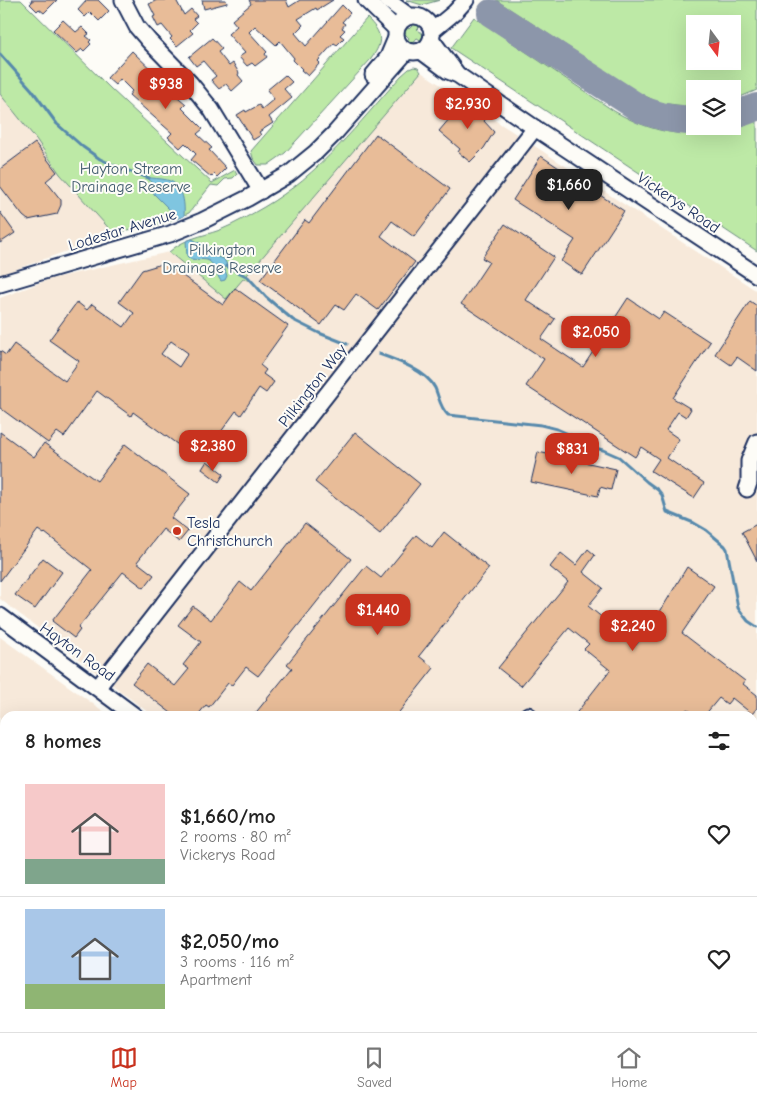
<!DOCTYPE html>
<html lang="en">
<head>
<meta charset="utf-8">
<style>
  :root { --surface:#fff; --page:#f6f6f6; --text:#222; --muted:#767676; --line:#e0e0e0; --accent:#c8321e }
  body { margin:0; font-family:"Comic Neue",sans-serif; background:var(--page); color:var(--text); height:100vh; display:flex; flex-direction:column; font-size:19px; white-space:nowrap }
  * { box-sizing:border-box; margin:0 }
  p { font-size:16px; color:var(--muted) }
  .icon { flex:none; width:28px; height:28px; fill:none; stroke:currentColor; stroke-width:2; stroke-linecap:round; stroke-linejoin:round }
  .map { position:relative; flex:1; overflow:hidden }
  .side { position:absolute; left:0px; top:711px; width:758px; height:321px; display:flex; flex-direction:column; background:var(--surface); border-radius:15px 15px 0 0; box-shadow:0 5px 20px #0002 }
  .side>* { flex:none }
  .needle { width:32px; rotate:165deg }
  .buttons { position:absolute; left:686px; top:15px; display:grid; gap:10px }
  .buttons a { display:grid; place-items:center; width:55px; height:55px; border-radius:0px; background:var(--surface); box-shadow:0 5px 20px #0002; font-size:25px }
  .price { position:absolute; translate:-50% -42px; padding:0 11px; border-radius:10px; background:var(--accent); color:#fff; font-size:16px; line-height:32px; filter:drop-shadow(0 1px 2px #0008) }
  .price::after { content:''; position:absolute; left:50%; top:30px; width:15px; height:11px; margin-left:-8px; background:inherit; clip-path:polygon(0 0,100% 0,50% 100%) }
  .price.selected { background:#222; color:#fff }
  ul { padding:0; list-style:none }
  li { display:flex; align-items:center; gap:15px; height:125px; padding:0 25px }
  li+li { border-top:1px solid var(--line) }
  li span { display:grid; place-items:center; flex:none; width:140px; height:100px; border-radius:0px; color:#555 }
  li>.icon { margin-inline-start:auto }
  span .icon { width:60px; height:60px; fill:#fffc; stroke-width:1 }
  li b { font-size:21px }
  h2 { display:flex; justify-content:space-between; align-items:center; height:60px; padding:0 25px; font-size:21px }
  .dock { display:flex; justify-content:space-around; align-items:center; height:70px; border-top:1px solid var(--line); background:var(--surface); font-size:14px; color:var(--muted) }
  .dock a { display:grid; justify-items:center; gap:2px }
  .dock .selected { color:var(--accent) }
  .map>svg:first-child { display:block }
</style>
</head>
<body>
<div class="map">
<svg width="757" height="1032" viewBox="0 0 757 1032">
  <rect width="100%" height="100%" fill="#fdfcf7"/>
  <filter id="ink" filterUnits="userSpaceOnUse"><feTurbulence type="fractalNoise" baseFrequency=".02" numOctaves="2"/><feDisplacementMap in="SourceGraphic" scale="10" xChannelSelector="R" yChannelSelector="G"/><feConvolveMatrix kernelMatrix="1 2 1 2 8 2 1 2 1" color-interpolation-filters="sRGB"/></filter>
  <g filter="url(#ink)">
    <g fill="#f7e9da">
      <path d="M421 72 757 291V1032H561L555 1028H752V716H153L0 599V298L50 279 169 252 226 299Z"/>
      <path d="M0 94 36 139 60 174 114 234 0 275Z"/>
      <path d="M0 637 110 716H5V1028H17L22 1032H0Z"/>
      <path d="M62 1028H536L542 1032H67Z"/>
    </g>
    <g fill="#bde9a6" stroke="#6c8c82" fill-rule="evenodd">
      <path d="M0 0H21L111 89 212 183 235 170 237 174 233 178 225 179 218 186 211 185 189 213 158 225H146L114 234 60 174 36 139 0 94Z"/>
      <path d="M406 0H440L422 5Z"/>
      <path d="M496 0H757V90L733 100 732 89H695V107L660 103 639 93ZM695 24H732V61H695Z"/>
      <path d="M474 17 614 111C662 139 706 141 757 119V251L451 48Z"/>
      <path d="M367 18C382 33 384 41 371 59L285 153 268 165H258L253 158 251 151Z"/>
      <path d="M416 22 421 25 417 29 425 36 422 41 417 38 411 45 406 42 409 38 402 31 404 25 409 29Z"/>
      <path d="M414 67 418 68 421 72 247 275 252 281 243 279 226 299 169 252C185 238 200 237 220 230 235 224 250 215 264 207 319 175 359 123 401 76L409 69Z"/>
    </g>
    <g fill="#7fc5e0" stroke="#5789ac">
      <path d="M147 177C153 179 160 178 167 180 183 184 185 202 184 216L176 219 172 212 154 194 151 182Z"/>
      <path d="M192 239 204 245 214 256 224 259 228 267H224L227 276 225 280 221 281C216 275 215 263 207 260 202 259 196 260 190 259L187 256 186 241Z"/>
    </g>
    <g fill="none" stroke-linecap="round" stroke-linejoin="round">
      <g stroke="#5789ac" stroke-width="3">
        <path d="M0 54 32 90 57 124 83 147 100 159 120 168 149 178"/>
        <path d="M226 266 248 277 266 297 293 320 319 333 347 344"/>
        <path d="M379 354C396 360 427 371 435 388 439 397 440 408 448 415L541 425 557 429 575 437 583 445 603 450 619 457 647 482 658 490 662 495 667 512 694 523 706 530 725 546 727 549 738 608 748 621 757 627"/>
      </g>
      <g stroke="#8c96aa" stroke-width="28">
        <path d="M491 13 642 110C660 116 676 121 695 121"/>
        <path d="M732 116 757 107"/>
      </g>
    </g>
    <g fill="#e8bc98" stroke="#1b2f5e" fill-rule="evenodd">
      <path d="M31 0H57L44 13 39 9 37 11 30 4 32 2Z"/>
      <path d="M87 0H98L109 11 99 21 90 12 85 17 78 10Z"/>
      <path d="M157 0H176L184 15 191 9 197 16 193 19 197 23 190 30 193 33 177 46 170 39 172 37 162 25 158 27 153 17 155 16 149 4Z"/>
      <path d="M202 0H226L227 3 204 9Z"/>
      <path d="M249 0H286L289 7 300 0H333L317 10 316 8 298 19 303 25 295 33 306 46 342 5 350 13 342 22 345 24 342 28 345 30 340 35 344 38 337 45 334 43 318 61 320 63 308 76 301 70 302 69 293 60 294 58 280 41 276 45 255 26 249 32 267 52 265 54 267 57 255 66 252 63 247 66 239 57 245 53 228 34 237 26 232 20 251 4Z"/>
      <path d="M63 20 76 32 82 27 89 34 86 36 91 40 89 42 91 44 84 51 82 49 77 53 53 30Z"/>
      <path d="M212 38 222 49 218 52 229 66 233 63 239 73 238 75 243 81 232 91 226 84 219 89 211 80 216 76 203 61 196 66 189 57Z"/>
      <path d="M132 51 160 78 158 80 186 104 182 108 203 129 197 134 212 148 209 150 226 168 217 177 214 174 211 177 191 160 196 154 185 143 180 148 168 137 172 133 129 95 132 91 120 79 115 85 107 78Z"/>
      <path d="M285 75 292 82 284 89 292 98 269 117 273 123 259 132 261 135 253 140 237 115 245 110 246 112 259 105 262 109 274 99 267 90Z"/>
      <path d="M467 98 490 114 484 121 494 132 484 148 470 162 458 152 460 149 439 131Z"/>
      <path d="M376 134 450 189 414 237 392 221 381 236 415 262 378 310 356 294 344 310 336 305 321 325 260 280 305 220 309 223Z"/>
      <path d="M35 143 57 172 46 181 61 200V205L57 214 28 220 23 216 0 186V169Z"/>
      <path d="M541 156 624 211 582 275 561 261 575 240 513 200Z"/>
      <path d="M0 212 15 233 0 243Z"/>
      <path d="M505 224 554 257 526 300 555 319 541 339 583 367 628 298 659 319 664 312 710 342 673 398 691 409 686 417 678 412 666 430 679 439 667 458 704 483 694 498 651 471 659 459 641 447 635 457 526 386 544 359 461 304 489 262 482 258Z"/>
      <path d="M165 263 223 305 235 288 288 326 260 365 266 370 263 374 274 382 266 393 259 388 241 415 236 411 218 436 212 432 197 452 195 450 192 455 133 412 131 416 97 391 64 437 57 432 48 443 0 408V351L6 355 14 344 65 381 79 361 49 340 77 302 87 310 92 304 124 327 134 313 119 302 142 270ZM171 341 188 353 179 367 161 354Z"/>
      <path d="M750 301 757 306V371L737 357 731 365 715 354Z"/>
      <path d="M0 432 34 457 44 443 97 481 125 444 190 494 171 518 188 531 179 542 163 529 137 562 154 575 144 588 123 572 78 628 80 630 74 638 52 621 92 570 45 533 44 534 38 530 0 581Z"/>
      <path d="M355 432 420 484 380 534 315 482Z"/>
      <path d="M538 452 616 469 611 490 600 487 598 496 531 482Z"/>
      <path d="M207 461 224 474 219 482 202 469Z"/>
      <path d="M305 523 351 559 258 676 246 667 232 685 228 683 209 707 206 705 197 716H175L132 683 147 664 175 686 189 669 183 665 201 642 178 625 193 606 211 620 240 582 251 591Z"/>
      <path d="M757 524V561L742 532Z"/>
      <path d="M444 532 489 568 419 656 434 668 396 716H253L292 668 287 664 366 566 381 578 416 535 432 548Z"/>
      <path d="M588 549 595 555 583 572 603 588 588 606 636 645 658 615 687 567 714 586 682 633 745 681 743 684 757 695V708L752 714 732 698 727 704 719 698 704 716H697L687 709 682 716H574L610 670 584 649 589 644 569 628 521 686 498 668 568 582 550 567 561 553 576 565Z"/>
      <path d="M43 558 62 572 35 609 15 595Z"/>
    </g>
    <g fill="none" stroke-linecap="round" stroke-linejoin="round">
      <g stroke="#1b2f5e" stroke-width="19">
        <g id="minor">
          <path d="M123 0 137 27 149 41 190 83 211 109 261 191"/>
          <path d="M366 0 396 29"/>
          <path d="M387 0 409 16"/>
          <circle cx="414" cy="34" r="18"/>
          <path d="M432 31 455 12 466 0"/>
          <path d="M431 39 457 74"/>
          <path d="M421 51 448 71 458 75 535 128 757 275"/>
          <path d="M373 75 388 57 396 38"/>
          <path d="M0 284 170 234 202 221 248 198 289 174 316 152 335 133 407 51"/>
          <path d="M747 489 749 483V461L757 442"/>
          <path d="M0 616 135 716"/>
          <path d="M98 687 535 128"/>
          <path d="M528 715 529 716"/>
          <path d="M35 1028 41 1032"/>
          <path d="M533 1028 539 1032"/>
        </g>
      </g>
      <use href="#minor" stroke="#fdfcf7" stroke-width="15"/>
    </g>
  </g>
  <circle fill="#c8321e" stroke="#fdfcf7" stroke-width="2" cx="177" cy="531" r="5"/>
  <g text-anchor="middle" stroke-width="4" stroke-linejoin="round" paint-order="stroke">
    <g font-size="16" fill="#445e70" stroke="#fdfcf7">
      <text x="131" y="174">Hayton Stream<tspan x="131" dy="18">Drainage Reserve</tspan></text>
      <text x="222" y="255">Pilkington<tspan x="222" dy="18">Drainage Reserve</tspan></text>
    </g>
    <g font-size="16" fill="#1b2f5e" stroke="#fdfcf7">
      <text transform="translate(679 202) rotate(34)" y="6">Vickerys Road</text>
      <text transform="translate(122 229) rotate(-17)" y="6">Lodestar Avenue</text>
      <text transform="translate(312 385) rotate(-52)" y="6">Pilkington Way</text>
      <text transform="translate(78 651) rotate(36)" y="6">Hayton Road</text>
    </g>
    <g font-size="16" fill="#1b2f5e" stroke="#fdfcf7" text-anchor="start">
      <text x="187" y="528">Tesla<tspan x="187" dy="18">Christchurch</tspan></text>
    </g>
  </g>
</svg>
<div class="buttons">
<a><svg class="needle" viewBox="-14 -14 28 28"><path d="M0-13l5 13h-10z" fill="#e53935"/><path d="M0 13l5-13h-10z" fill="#767676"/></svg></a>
<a><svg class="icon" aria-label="layers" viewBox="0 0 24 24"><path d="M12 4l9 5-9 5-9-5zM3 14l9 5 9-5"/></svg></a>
</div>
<b class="price" style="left:166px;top:110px">$938</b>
<b class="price" style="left:468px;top:130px">$2,930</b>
<b class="price selected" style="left:569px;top:211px">$1,660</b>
<b class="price" style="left:596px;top:358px">$2,050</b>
<b class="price" style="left:213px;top:472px">$2,380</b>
<b class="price" style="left:572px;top:475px">$831</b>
<b class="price" style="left:378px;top:636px">$1,440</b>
<b class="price" style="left:633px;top:652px">$2,240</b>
<section class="side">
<h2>8 homes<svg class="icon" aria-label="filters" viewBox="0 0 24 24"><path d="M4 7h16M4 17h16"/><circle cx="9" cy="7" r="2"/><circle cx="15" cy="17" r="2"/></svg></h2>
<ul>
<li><span style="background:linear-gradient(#f6c9c9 75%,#7fa58c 0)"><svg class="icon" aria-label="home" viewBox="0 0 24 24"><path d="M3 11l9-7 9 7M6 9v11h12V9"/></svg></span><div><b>$1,660/mo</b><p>2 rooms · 80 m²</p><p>Vickerys Road</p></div><svg class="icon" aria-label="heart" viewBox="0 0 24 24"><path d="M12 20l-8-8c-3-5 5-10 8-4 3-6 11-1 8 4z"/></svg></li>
<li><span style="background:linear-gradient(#a9c7e8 75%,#8fb573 0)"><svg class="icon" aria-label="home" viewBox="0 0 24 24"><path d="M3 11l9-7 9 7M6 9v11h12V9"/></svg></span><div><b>$2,050/mo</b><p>3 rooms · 116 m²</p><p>Apartment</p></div><svg class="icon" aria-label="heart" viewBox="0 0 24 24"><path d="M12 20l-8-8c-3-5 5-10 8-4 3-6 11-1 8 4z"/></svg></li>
</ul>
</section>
</div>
<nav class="dock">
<a class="selected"><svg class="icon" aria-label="map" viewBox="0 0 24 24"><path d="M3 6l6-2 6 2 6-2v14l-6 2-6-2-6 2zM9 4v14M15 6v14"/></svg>Map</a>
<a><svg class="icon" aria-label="saved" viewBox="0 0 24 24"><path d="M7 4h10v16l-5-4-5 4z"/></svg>Saved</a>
<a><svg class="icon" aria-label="home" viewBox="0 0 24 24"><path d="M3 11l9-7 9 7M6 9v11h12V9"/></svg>Home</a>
</nav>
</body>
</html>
